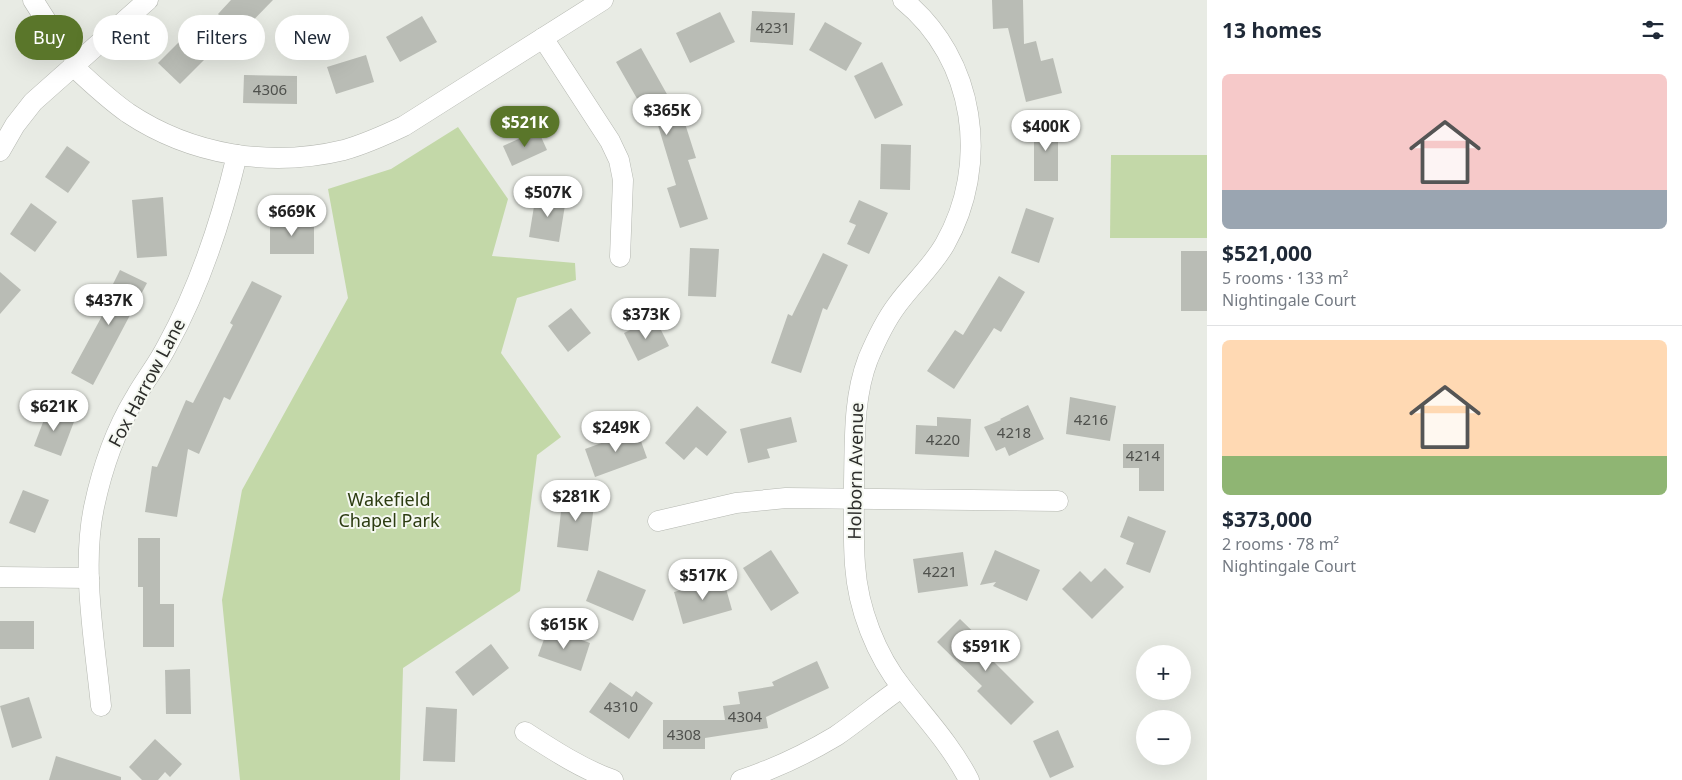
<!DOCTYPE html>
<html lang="en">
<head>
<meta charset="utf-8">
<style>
  :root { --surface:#fff; --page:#f2f2f3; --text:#1f2937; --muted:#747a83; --line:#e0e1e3; --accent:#5a762a }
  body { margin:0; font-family:"Noto Sans",sans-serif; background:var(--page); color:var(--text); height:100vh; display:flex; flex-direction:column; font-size:19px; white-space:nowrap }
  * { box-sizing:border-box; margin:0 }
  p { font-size:16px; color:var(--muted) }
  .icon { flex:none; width:28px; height:28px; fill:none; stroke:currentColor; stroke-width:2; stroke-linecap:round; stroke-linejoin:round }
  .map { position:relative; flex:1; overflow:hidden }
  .sheet { display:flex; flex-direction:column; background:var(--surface); width:475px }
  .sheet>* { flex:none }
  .guide { position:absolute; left:15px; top:15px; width:475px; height:45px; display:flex; gap:10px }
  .buttons { position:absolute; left:1136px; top:645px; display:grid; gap:10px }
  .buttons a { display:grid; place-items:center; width:55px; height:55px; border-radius:50%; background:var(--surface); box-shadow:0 5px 20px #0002; font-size:25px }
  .price { position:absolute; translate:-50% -42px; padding:0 11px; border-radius:18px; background:#fff; color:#222; font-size:16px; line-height:32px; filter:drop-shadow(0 1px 2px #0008) }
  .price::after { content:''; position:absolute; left:50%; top:30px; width:15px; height:11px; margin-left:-8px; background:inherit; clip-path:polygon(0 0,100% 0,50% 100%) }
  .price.on { background:var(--accent); color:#fff }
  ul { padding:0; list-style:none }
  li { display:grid; align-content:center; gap:10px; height:265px; padding:0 15px }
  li+li { border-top:1px solid var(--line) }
  li span { display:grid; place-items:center; height:155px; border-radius:8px; color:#555 }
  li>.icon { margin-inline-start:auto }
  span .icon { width:90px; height:90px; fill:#fffc; stroke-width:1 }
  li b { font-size:21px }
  h2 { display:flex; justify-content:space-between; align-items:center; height:60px; padding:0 15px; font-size:21px }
  .chip { padding:0 18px; border-radius:22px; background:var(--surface); box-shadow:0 5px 20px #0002; font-size:18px; line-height:45px }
  .chip.on { background:var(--accent); color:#fff }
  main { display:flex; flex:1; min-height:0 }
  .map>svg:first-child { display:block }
</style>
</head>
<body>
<main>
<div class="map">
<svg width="1207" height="780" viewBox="0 0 1207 780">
  <rect width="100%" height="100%" fill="#e8ebe4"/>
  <g fill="#c3d8a8">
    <path d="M458 127 508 199 492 256 575 263 576 280 517 298 501 353 561 437 537 455 520 591 403 668 400 780H240L222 600 242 490 348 298 328 189 391 169Z"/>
    <path d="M1111 155H1207V238H1110Z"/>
  </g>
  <g fill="#b9bcb5">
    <path d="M231 0H273L239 35 218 14Z"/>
    <path d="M992 0H1023L1024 44 1036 41 1041 61 1053 58 1062 93 1026 102 1008 28 993 29Z"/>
    <path d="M752 11 795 13 793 45 750 42Z"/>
    <path d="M720 12 735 42 690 63 676 33Z"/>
    <path d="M422 16 437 42 400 62 386 37Z"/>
    <path d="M825 22 862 43 846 71 809 50Z"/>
    <path d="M190 31 211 53 180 84 158 63Z"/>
    <path d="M641 48 677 112 681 111 696 158 688 160 708 219 680 228 667 188 676 185 654 112 647 116 616 62Z"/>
    <path d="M366 55 374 82 336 94 327 67Z"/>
    <path d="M882 62 903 105 875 119 854 76Z"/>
    <path d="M244 75 297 76V104L243 103Z"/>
    <rect x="1034" y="123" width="24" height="58"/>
    <path d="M538 130 547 150 512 166 503 146Z"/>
    <path d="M881 144 911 145 910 190 880 189Z"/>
    <path d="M67 146 90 162 68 193 45 177Z"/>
    <path d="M536 194 566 199 559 242 529 237Z"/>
    <path d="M163 197 167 256 137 258 132 200Z"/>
    <path d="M859 200 888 213 869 254 847 244 856 225 849 222Z"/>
    <path d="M31 203 57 222 35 252 10 234Z"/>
    <path d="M1026 208 1054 218 1039 263 1011 253Z"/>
    <rect x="270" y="220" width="44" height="34"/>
    <path d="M690 248 719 249 716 297 688 296Z"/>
    <rect x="1181" y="251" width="26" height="60"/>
    <path d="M823 253 848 265 827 310 823 308 801 373 771 363 788 314 792 316Z"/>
    <path d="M120 270 147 283 93 385 71 373 102 316 98 314Z"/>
    <path d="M0 272 21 290 0 314Z"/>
    <path d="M999 276 1025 292 1001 332 994 328 954 389 927 371 955 330 963 335Z"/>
    <path d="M252 281 282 296 230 400 224 397 199 454 188 449 177 517 145 512 152 466 157 467 186 400 193 403 233 325 230 323Z"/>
    <path d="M571 308 591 333 568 352 548 326Z"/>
    <path d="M655 318 669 346 638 361 624 333Z"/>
    <path d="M1070 397 1116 406 1110 441 1066 434Z"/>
    <path d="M1028 405 1044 439 1009 456 1005 447 996 451 984 427 1001 420 1000 419Z"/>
    <path d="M697 406 727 432 707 456 696 447 684 460 665 443Z"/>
    <path d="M48 409 75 419 61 456 34 446Z"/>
    <path d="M791 417 797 442 767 449 770 458 748 463 740 429Z"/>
    <path d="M937 417 971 419 969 457 915 454 916 425 937 426Z"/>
    <path d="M637 430 647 458 595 477 585 449Z"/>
    <path d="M1123 444H1164V491H1139V468H1123Z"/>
    <path d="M23 490 49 500 35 533 9 523Z"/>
    <path d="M563 494 595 498 588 551 557 547Z"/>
    <path d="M1128 516 1166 531 1150 573 1126 564 1134 543 1120 537Z"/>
    <path d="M138 538H160V604H174V647H143V587H138Z"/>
    <path d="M771 550 799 593 771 611 743 568Z"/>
    <path d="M995 550 1040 570 1027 601 993 586 996 582 980 585Z"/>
    <path d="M963 552 968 586 918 593 913 559Z"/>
    <path d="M1105 568 1124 587 1092 619 1062 589 1080 571 1091 582Z"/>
    <path d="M598 570 646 590 633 621 586 601Z"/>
    <path d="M723 578 732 610 683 624 674 592Z"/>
    <path d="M960 619 995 653 990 658 1034 702 1011 725 977 691 982 686 937 642Z"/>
    <rect x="0" y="621" width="34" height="28"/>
    <path d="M548 628 590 643 581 671 538 656Z"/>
    <path d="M491 644 509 668 473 696 455 672Z"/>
    <path d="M817 661 829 688 766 717 768 728 705 738V749H663V720H725L723 706 740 704 738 692 774 686 772 682Z"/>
    <path d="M190 669 191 714H166L165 670Z"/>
    <path d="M610 682 632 697 636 691 653 703 629 739 589 712Z"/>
    <path d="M29 697 42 738 12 748 0 706Z"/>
    <path d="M426 707 457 709 455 762 423 761Z"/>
    <path d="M1058 730 1074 767 1050 778 1033 741Z"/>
    <path d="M155 739 182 764 170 777 165 772 158 780H142L129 767Z"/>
    <path d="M56 756 121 777V780H49Z"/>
  </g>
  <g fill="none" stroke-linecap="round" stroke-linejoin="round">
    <g stroke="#b4b7b0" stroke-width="21">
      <g id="minor">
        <path d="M33 0 54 33 78 61"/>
        <path d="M903 0C976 59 990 165 945 244 932 267 912 284 897 305 885 321 876 340 868 359 853 398 855 441 854 483 854 510 853 538 855 565 858 609 876 655 903 689 927 720 951 745 969 780"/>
        <path d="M543 38 610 141 619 160 623 180 620 257"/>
        <path d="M73 66C90 82 108 99 128 113 191 155 270 168 344 150 365 144 385 135 404 126L603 0"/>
        <path d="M0 151 15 125 33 102 148 0"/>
        <path d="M658 521 736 503 786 498 1058 501"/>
        <path d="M0 577 89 578"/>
        <path d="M101 706C95 643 81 569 94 507 102 469 115 431 135 398 145 380 158 364 167 346 200 286 221 222 237 155"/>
        <path d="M525 732C553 750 582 769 613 780"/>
        <path d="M741 780C774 769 806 754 836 736 858 721 879 703 901 688"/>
      </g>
    </g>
    <use href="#minor" stroke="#fff" stroke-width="20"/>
  </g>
  <g text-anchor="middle" stroke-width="4" stroke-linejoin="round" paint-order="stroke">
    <g font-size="15" fill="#4f514d">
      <text x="773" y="33">4231</text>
      <text x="270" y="95">4306</text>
      <text x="1091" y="425">4216</text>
      <text x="1014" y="438">4218</text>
      <text x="943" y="445">4220</text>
      <text x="1143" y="461">4214</text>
      <text x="940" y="577">4221</text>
      <text x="621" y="712">4310</text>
      <text x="745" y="722">4304</text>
      <text x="684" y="740">4308</text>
    </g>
    <g font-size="18" fill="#2c2d2a" stroke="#f5f8f1">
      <text transform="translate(147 383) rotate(-62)" y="6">Fox Harrow Lane</text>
      <text transform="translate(856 471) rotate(-89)" y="6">Holborn Avenue</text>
    </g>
    <g font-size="18" fill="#2c3c11" stroke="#f5f8f1">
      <text x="389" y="506">Wakefield<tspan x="389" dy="21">Chapel Park</tspan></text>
    </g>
  </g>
</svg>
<div class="buttons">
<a>+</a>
<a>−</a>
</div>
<b class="price" style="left:667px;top:136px">$365K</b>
<b class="price on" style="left:525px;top:148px">$521K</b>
<b class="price" style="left:1046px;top:152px">$400K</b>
<b class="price" style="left:548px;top:218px">$507K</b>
<b class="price" style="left:292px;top:237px">$669K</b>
<b class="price" style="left:109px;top:326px">$437K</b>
<b class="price" style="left:646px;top:340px">$373K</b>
<b class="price" style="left:54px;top:432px">$621K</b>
<b class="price" style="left:616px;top:453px">$249K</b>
<b class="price" style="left:576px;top:522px">$281K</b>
<b class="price" style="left:703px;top:601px">$517K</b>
<b class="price" style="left:564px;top:650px">$615K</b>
<b class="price" style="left:986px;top:672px">$591K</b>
<div class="guide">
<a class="chip on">Buy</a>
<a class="chip">Rent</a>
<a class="chip">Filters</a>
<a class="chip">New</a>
</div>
</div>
<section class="sheet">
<h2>13 homes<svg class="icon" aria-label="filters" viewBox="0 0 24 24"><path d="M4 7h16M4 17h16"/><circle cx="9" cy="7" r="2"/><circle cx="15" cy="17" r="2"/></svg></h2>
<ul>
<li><span style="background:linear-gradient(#f6c9c9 75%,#9aa5b1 0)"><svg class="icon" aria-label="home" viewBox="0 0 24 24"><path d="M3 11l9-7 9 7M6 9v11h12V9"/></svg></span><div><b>$521,000</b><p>5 rooms · 133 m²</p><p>Nightingale Court</p></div></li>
<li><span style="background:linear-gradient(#ffd9b3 75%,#8fb573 0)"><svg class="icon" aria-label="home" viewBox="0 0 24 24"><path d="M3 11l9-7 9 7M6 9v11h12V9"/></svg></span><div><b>$373,000</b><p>2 rooms · 78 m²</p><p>Nightingale Court</p></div></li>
</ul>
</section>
</main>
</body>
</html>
